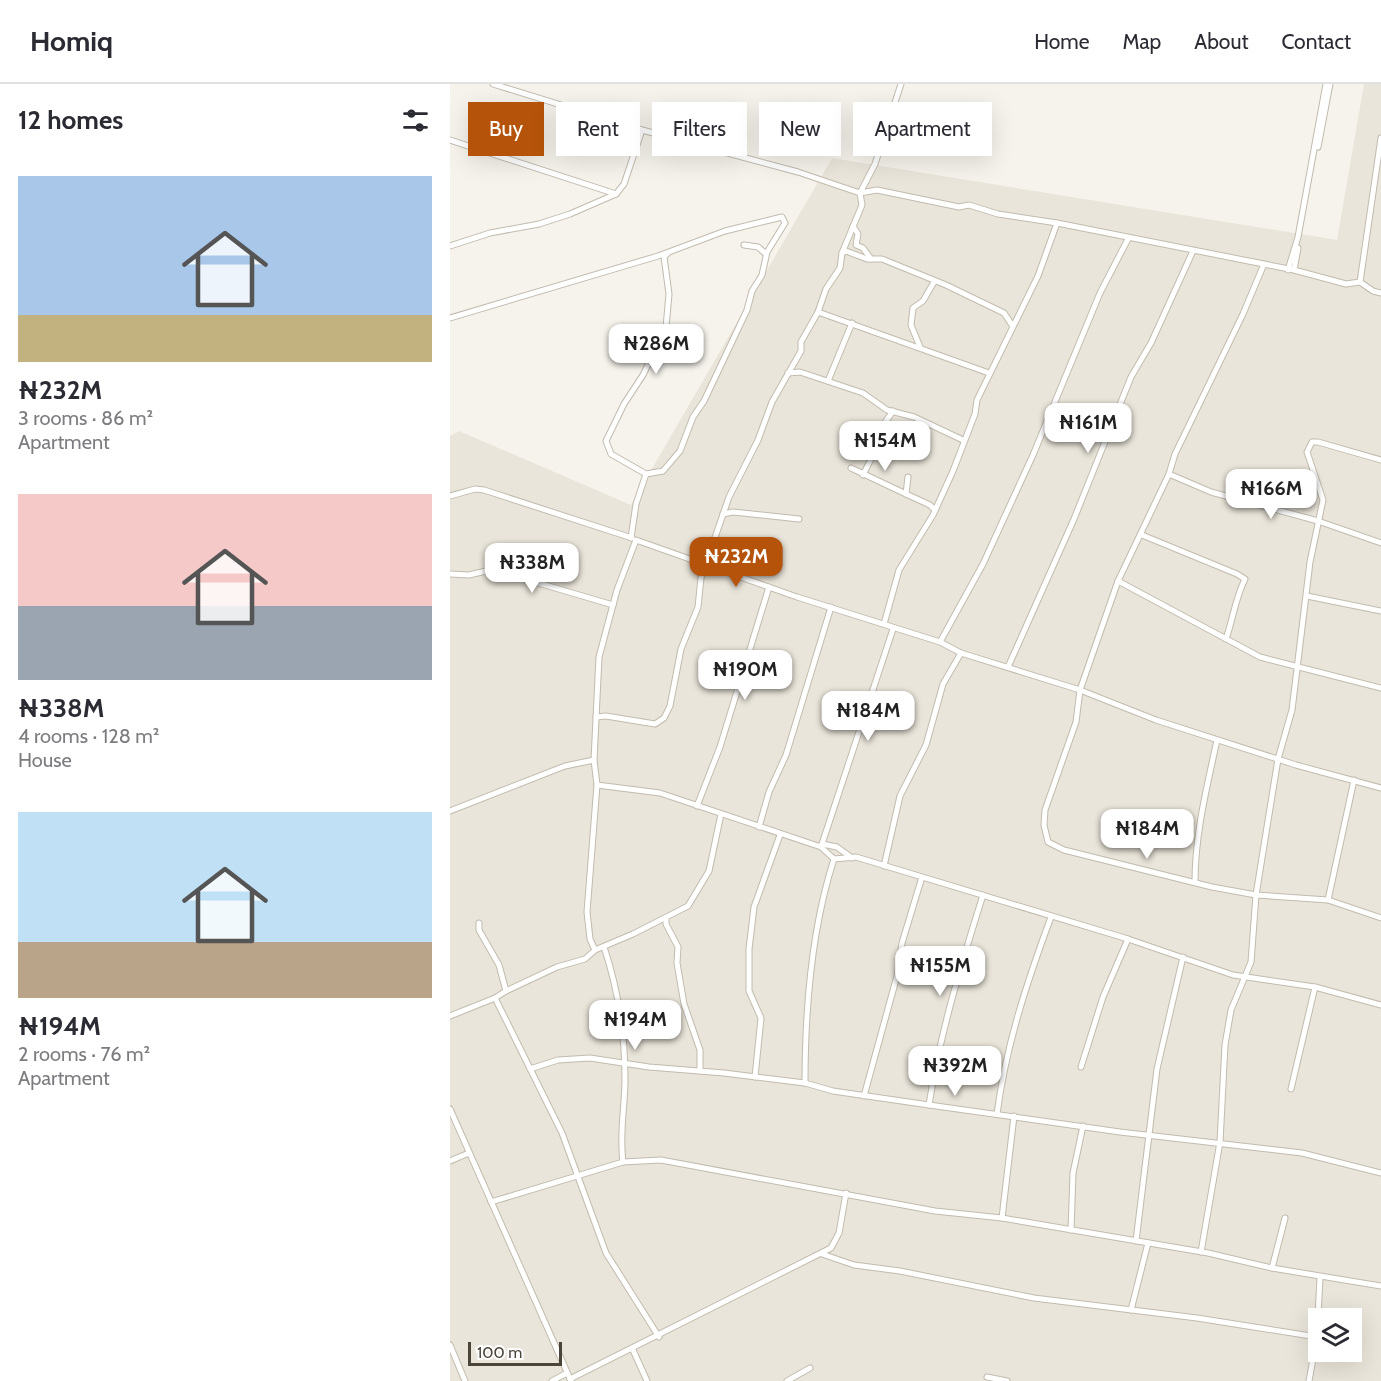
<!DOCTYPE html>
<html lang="en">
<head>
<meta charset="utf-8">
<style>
  :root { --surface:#fff; --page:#f7f7f7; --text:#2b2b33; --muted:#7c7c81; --line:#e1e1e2; --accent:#b45309 }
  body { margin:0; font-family:Cabin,sans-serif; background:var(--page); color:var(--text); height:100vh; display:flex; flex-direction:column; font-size:22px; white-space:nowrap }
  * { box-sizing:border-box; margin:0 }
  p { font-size:20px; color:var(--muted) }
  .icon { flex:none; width:33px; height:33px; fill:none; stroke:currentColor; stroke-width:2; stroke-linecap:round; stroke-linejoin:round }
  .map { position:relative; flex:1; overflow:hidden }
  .sheet { display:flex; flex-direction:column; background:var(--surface); width:450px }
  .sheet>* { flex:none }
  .top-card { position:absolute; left:18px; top:18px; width:570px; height:54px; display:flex; gap:12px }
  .buttons { position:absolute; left:858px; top:1224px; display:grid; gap:12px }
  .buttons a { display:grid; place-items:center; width:54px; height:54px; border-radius:0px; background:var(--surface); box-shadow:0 6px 24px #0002; font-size:30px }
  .scale { position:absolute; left:18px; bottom:15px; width:94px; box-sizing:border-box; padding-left:6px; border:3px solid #4b4439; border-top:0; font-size:16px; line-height:21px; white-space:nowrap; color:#4b4439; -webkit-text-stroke:4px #fff; paint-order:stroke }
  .price { position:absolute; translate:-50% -51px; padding:0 14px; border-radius:12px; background:#fff; color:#222; font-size:20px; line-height:39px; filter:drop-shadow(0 2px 3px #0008) }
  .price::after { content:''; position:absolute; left:50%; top:36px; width:18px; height:14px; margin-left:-9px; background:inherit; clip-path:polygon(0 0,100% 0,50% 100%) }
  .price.current { background:var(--accent); color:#fff }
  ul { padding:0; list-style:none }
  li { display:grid; align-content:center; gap:12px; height:318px; padding:0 18px }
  li span { display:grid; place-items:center; height:186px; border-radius:0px; color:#555 }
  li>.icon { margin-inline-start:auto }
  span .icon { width:108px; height:108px; fill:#fffc; stroke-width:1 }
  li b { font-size:26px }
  h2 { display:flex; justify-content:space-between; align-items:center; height:72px; padding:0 18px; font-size:26px }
  .pill { padding:0 21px; border-radius:0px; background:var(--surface); box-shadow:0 6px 24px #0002; font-size:21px; line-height:54px }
  .pill.current { background:var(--accent); color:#fff }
  header { display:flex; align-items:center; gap:36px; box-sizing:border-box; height:84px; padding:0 30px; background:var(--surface); border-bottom:2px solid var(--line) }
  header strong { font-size:28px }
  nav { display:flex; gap:33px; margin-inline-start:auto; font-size:21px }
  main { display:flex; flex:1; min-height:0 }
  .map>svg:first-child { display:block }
</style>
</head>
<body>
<header>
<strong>Homiq</strong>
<nav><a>Home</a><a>Map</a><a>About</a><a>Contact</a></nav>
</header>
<main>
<section class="sheet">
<h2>12 homes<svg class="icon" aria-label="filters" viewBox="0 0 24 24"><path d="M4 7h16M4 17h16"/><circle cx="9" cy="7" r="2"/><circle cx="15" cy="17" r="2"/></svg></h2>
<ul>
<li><span style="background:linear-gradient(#a9c7e8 75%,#c2b280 0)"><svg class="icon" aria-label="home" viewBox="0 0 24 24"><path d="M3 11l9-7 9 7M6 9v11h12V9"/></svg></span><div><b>₦232M</b><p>3 rooms · 86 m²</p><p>Apartment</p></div></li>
<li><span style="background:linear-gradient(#f6c9c9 60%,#9aa5b1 0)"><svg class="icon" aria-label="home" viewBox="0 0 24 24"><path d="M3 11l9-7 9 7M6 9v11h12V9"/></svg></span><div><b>₦338M</b><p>4 rooms · 128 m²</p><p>House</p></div></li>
<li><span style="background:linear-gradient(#bfe0f5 70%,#b9a48a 0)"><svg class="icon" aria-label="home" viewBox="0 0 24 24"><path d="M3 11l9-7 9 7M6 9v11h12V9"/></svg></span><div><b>₦194M</b><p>2 rooms · 76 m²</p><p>Apartment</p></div></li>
</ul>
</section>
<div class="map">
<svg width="931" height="1297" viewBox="0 0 931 1297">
  <rect width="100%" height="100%" fill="#f6f3ec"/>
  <path fill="#eae5da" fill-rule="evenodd" d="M914 0H931V1297H0V352L9 347 181 421 382 74 887 156ZM868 1234H902V1268H868Z"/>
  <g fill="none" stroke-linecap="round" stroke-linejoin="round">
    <g stroke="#c2bbae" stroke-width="7">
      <g id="minor">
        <path d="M43 0 192 46 348 88 410 109 427 106 509 123 519 121 548 130 607 139 844 186 896 200 910 198 923 207 931 209"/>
        <path d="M0 56 166 110 174 100 192 46"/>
        <path d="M868 63 880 0"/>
        <path d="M403 142 408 150 406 161 413 164 421 175"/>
        <path d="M294 161 308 163 316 170"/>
        <path d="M0 162 40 149 89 140 120 130 166 110"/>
        <path d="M392 169 396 167 417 175H432L496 201 554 229 562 241"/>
        <path d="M814 180 793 230 725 370 719 390 668 497 630 606 626 638 595 726 594 741 598 758 614 766 762 803 806 811 878 816 931 834"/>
        <path d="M838 186 848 153 876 0"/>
        <path d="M844 186 848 164"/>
        <path d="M910 198 931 54"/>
        <path d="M368 228 539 289"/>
        <path d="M0 234 208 172 275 147 332 133 335 139 317 168 312 191 302 207 297 226 254 317 243 333 230 367 213 387 196 390 186 420 181 454"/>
        <path d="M470 263 461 241 463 224 473 217 484 198"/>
        <path d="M338 289 350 288 413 309 437 326 464 333 513 356"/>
        <path d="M378 297 402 239"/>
        <path d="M401 384 456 410"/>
        <path d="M196 390 161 370 156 357 174 320 193 291 216 243 219 210 214 173 218 169"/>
        <path d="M719 390 761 408 868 437 931 459"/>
        <path d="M413 391 421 375 422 357 443 327"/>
        <path d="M458 393 456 410 480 421 485 426"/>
        <path d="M0 412 25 405 34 406 182 454"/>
        <path d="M273 430 283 428 349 435"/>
        <path d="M692 451 787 490 795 495C785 515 783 535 776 555"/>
        <path d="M0 490 19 491 36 487 68 493 163 521"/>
        <path d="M668 497 810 573 931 604"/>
        <path d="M857 512 931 527"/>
        <path d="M434 540 449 486 483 431 503 387 525 330 527 316 588 192 607 139"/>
        <path d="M490 558 533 480 583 371 650 209 678 155"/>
        <path d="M558 583 624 435 681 293 701 259 743 167"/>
        <path d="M146 633 156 632 205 640 214 634 220 622 231 565 248 523 251 494 279 413 308 356 322 318 351 267V258L368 228 376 205 390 184 392 169 412 121 410 109 425 80 451 0"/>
        <path d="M147 701 210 709 371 763 384 775 406 773 678 855 783 891 865 903 931 921"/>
        <path d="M247 722 270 663 319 503"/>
        <path d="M0 727 115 682 144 676"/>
        <path d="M309 743 319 708 336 671 381 523"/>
        <path d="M372 760 387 763 402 774"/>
        <path d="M371 763 443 545"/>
        <path d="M434 782 450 712 476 661 493 600 511 569"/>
        <path d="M745 798C745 749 757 703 767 656"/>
        <path d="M878 816 904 696"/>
        <path d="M216 834V840L228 863 227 879 234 920 250 966V987"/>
        <path d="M29 839V846L49 881 56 907"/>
        <path d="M154 863C168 905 175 951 175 995 175 1023 169 1049 173 1078"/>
        <path d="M145 866 183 850 238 822 259 787 271 730"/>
        <path d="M45 914 112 1049 156 1169 209 1253"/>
        <path d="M0 932 45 914 56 907 107 883 135 875 145 866 140 855 137 828 147 701 144 676 149 573 167 506 186 456 347 513 490 558 511 569 630 606 706 636 846 681 931 704"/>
        <path d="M631 983 653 913 678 855"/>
        <path d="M80 985 108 976 140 974 199 983 274 989 355 999 383 1007 479 1021 670 1048 852 1069 931 1089"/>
        <path d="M305 993 311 934 299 907V865L304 823 330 751"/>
        <path d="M355 999C355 927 362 843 384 775"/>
        <path d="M841 1005 865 903"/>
        <path d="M414 1012 447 892 452 859 472 793"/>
        <path d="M479 1021C490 949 511 881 533 811"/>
        <path d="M0 1025 121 1297"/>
        <path d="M547 1030C556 961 577 898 601 833"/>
        <path d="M0 1077 19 1069"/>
        <path d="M41 1118 173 1078 211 1076 485 1127 552 1134 758 1169 822 1184 931 1202"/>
        <path d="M552 1134 564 1032"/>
        <path d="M621 1146 623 1089 633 1042"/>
        <path d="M686 1157 707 985 733 873"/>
        <path d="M751 1168 770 1058 775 961 781 926 801 878 806 811 828 675 842 626 860 478 873 416 857 368 862 358H868L931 376"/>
        <path d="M372 1170 404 1181 450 1187 584 1214 747 1234 867 1253"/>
        <path d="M822 1184 835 1134"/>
        <path d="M681 1226 698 1159"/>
        <path d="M0 1261 15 1297"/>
        <path d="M183 1266 197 1297"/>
        <path d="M537 1293 557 1297"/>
        <path d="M120 1295 381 1164 389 1149 396 1109"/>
        <path d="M102 1297 117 1289"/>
        <path d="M337 1297 360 1284"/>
        <path d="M859 1297 867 1253 870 1193"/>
      </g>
    </g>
    <use href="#minor" stroke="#fff" stroke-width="5"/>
  </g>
</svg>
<div class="buttons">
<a><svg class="icon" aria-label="layers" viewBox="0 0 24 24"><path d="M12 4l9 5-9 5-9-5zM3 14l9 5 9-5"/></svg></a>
</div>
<div class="scale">100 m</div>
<b class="price" style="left:206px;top:291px">₦286M</b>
<b class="price" style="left:638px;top:370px">₦161M</b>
<b class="price" style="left:435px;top:388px">₦154M</b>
<b class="price" style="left:821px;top:436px">₦166M</b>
<b class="price current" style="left:286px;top:504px">₦232M</b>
<b class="price" style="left:82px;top:510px">₦338M</b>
<b class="price" style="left:295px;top:617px">₦190M</b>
<b class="price" style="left:418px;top:658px">₦184M</b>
<b class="price" style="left:697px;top:776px">₦184M</b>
<b class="price" style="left:490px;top:913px">₦155M</b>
<b class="price" style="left:185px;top:967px">₦194M</b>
<b class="price" style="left:505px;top:1013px">₦392M</b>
<div class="top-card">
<a class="pill current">Buy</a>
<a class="pill">Rent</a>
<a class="pill">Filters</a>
<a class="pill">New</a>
<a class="pill">Apartment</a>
</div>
</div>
</main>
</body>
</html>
